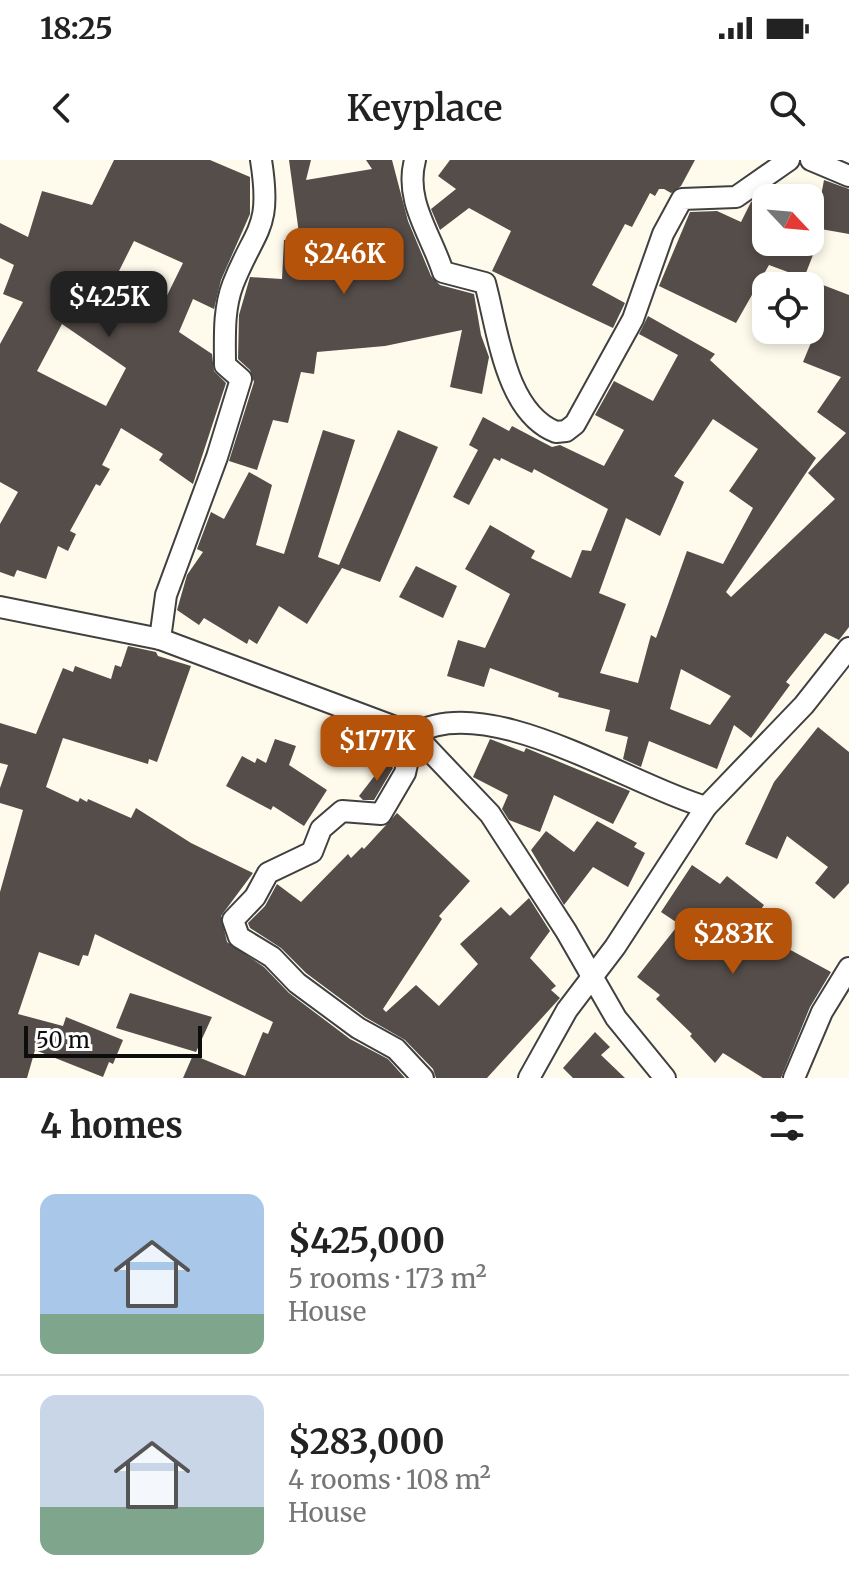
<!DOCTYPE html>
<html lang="en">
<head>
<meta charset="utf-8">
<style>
  :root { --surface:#fff; --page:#f6f6f6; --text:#222; --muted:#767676; --line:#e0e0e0; --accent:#b45309 }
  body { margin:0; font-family:Merriweather,serif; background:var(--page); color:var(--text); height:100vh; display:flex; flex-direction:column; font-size:30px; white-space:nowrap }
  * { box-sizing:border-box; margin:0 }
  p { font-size:26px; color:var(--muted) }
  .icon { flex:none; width:44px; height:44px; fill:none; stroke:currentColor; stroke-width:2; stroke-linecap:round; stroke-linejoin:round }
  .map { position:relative; height:918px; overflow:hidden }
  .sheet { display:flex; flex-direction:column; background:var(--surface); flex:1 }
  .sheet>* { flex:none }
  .needle { width:52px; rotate:116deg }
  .tools { position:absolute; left:752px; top:24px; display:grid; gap:16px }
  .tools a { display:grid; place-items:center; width:72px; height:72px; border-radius:16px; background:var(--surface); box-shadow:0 4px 12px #0003; font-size:40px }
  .scale { position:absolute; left:24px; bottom:20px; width:178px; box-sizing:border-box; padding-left:8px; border:4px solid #0d0d0d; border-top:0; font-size:22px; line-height:28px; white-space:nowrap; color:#0d0d0d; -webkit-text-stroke:6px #fff; paint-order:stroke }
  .price { position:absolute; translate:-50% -68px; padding:0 18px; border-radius:16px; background:var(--accent); color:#fff; font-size:26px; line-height:52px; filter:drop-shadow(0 2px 4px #0008) }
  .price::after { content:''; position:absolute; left:50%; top:48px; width:24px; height:18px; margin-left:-12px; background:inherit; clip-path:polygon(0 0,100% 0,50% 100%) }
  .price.active { background:#222; color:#fff }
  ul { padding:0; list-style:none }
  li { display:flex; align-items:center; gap:24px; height:200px; padding:0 40px }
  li+li { border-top:2px solid var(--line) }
  li span { display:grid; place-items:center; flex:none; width:224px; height:160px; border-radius:16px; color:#555 }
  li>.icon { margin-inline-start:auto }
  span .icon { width:96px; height:96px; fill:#fffc; stroke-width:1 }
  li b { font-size:34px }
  h2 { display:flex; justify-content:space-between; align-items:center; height:96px; padding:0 40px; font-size:34px }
  .status { display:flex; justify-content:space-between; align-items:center; height:56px; padding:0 40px; background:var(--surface); direction:ltr }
  .status svg { height:22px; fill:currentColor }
  header { display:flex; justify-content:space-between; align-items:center; height:104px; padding:0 40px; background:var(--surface); font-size:36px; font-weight:600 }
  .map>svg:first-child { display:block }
</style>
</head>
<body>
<div class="status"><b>18:25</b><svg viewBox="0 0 49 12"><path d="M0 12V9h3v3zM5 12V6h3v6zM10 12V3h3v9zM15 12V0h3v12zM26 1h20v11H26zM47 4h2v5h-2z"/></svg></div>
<header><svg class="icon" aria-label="back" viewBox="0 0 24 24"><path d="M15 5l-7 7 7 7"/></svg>Keyplace<svg class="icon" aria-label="search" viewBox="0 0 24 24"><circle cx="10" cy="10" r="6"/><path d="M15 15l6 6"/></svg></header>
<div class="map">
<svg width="849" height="918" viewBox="0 0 849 918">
  <rect width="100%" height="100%" fill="#fffbec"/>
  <g fill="#554d49" fill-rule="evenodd">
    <path d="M114 0H210L250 17V54L221 120 214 149 193 139 179 172 212 194 214 211 226 223 193 324 159 300 163 294 121 268 102 305 110 309 100 326 96 324 70 371 76 374 68 391 58 386 46 419 17 410 14 417 0 412V364L18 332 0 322V184L23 142 3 134 14 105 0 98V63L28 77 42 31 92 45ZM134 81 183 103 155 160 110 129ZM62 164 126 208 106 246 37 211Z"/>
    <path d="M289 0H311L306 20 372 9 366 0H392L408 61 431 116 440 125 474 134 481 175 489 197 482 234 450 227 462 170 385 186 317 192 314 214 301 212 288 263 273 260 257 310 229 301 254 222 250 210 238 199 239 155 250 117 282 119 284 80 300 81Z"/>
    <path d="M450 0H695L681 26 671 33 664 29H659L655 36 650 33 632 67 625 64 592 125 625 143 613 168 492 111 511 71 469 48 440 70 431 49 456 29 438 16Z"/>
    <path d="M824 20 849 29V74L815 68Z"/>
    <path d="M766 32V82H818L804 118 769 105 736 163 659 126 690 52 717 51 741 62 751 42Z"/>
    <path d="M810 120 849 135V467L839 480 825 473 786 522 790 525 751 578 734 565 717 609 649 581 641 607 623 599 628 577 605 571 610 550 558 537 559 533 490 508 484 527 447 516 458 480 485 488 510 434 465 409 490 365 535 391 531 398 571 418 582 390 591 391 608 349 534 309 532 313 501 298 500 301 494 298 469 345 453 337 478 290 469 285 483 257 509 271 512 266 552 287 560 285 604 306 624 270 595 255 614 221 653 241 678 195 639 174 648 156 715 194 710 200 816 298 726 432 731 437 835 339 808 313 846 273 817 252 841 217 803 202 820 161 810 158ZM713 259 758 289 729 331 753 348 723 404 687 391 656 478 651 475 638 523 600 513 626 444 599 433 626 358 660 376 684 322 674 316ZM681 509 731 536 710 565 670 549Z"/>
    <path d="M323 270 355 280 318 397 339 405 398 270 438 287 380 422 342 408 307 464 279 446 257 484 249 479 247 484 204 458 199 465 177 450 187 415 203 392 197 389 211 352 224 359 249 312 272 325 256 385 284 394Z"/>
    <path d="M416 406 457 426 443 458 399 437Z"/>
    <path d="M128 486 156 492 158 496 191 506 157 602 149 599 148 604 63 578 46 627 78 642 80 638 87 642 88 639 131 658 136 648 191 683 253 713 221 756 227 782 264 807 289 833 350 879 388 899 405 918H183L193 895 245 916 263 872 268 874 273 862 95 774 88 796 83 795 79 806 39 792 18 854 63 866 66 857 123 880 113 904 109 902 103 917 35 890 27 918H0V732L23 650 0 643V628L8 605 0 603V563L36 574 63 508 73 512 75 506 111 519 115 505 121 507Z"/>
    <path d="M818 567 849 592V723L834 739 815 723 828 707 787 676 777 699 745 684 774 622Z"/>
    <path d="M275 579 296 586 289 605 327 630 304 666 273 646 271 650 226 626 242 596 255 603 257 598 266 603Z"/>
    <path d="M490 579 524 592 526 588 538 593 630 631 613 664 554 635 540 672 509 660 502 649 508 635 473 617Z"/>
    <path d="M386 601 393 608 374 640H363L359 636Z"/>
    <path d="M397 653 470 721 439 756 442 759 383 849 386 852 416 825 439 846 478 804 460 784 501 747 510 756 529 738 550 771 530 798 556 826 551 830 560 838 487 918H436L433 909 405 880 365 857 306 813 281 788 250 768 248 763 265 746 277 724 301 742 348 694 351 698 362 687 364 689Z"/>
    <path d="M597 661 637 683 634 687 645 693 628 727 593 707 564 745 531 690 546 671 574 692Z"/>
    <path d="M692 705 720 724 727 716 764 745 759 752 791 779 785 787 831 812 810 847 781 918H763L723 893 715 903 690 876 692 874 656 839 660 835 637 817 679 764 661 752Z"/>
    <path d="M130 833 212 857 196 892 116 868Z"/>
    <path d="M595 872 610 887 601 895 625 918H573L563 908Z"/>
  </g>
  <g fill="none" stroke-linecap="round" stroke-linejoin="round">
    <g stroke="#404040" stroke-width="24">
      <g id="street">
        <path d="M415 0C404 41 431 74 443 112L485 123C498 170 505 252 556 272L566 271 575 264 633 159 663 74 682 39 736 37 789 0"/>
        <path d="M811 0 849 16"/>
        <path d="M0 447 160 479 414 574 490 654 566 771 616 858 665 918"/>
        <path d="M160 479 166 435 217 297 241 219 225 205C225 178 223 150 233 124 256 66 272 70 261 0"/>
        <path d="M423 918 396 889 358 868 297 823 272 797 239 777 233 760 255 737 268 713 312 692 321 669 342 651 381 654 405 613 414 574C488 530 631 626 706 647"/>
        <path d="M529 918 567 850 615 787 706 647 804 545 849 488"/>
        <path d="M794 918 822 852 849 808"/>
      </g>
    </g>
    <use href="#street" stroke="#fff" stroke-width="20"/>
  </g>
</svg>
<div class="tools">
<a><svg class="needle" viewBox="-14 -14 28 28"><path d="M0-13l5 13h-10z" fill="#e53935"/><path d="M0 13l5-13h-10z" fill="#767676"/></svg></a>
<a><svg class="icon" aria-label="locate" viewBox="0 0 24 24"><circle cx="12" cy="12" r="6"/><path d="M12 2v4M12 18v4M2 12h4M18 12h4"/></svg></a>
</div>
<div class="scale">50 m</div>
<b class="price" style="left:344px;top:136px">$246K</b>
<b class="price active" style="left:109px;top:179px">$425K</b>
<b class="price" style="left:377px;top:623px">$177K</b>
<b class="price" style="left:733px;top:816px">$283K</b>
</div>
<section class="sheet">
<h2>4 homes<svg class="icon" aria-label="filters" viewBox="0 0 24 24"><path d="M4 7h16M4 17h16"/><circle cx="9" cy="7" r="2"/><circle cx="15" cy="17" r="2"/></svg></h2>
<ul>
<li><span style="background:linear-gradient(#a9c7e8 75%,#7fa58c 0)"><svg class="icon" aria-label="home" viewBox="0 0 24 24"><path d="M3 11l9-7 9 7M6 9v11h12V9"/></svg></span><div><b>$425,000</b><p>5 rooms · 173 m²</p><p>House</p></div></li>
<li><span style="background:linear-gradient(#c9d6e8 70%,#7fa58c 0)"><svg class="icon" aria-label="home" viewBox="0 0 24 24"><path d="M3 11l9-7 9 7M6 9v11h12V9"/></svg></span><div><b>$283,000</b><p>4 rooms · 108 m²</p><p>House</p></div></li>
</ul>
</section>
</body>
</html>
